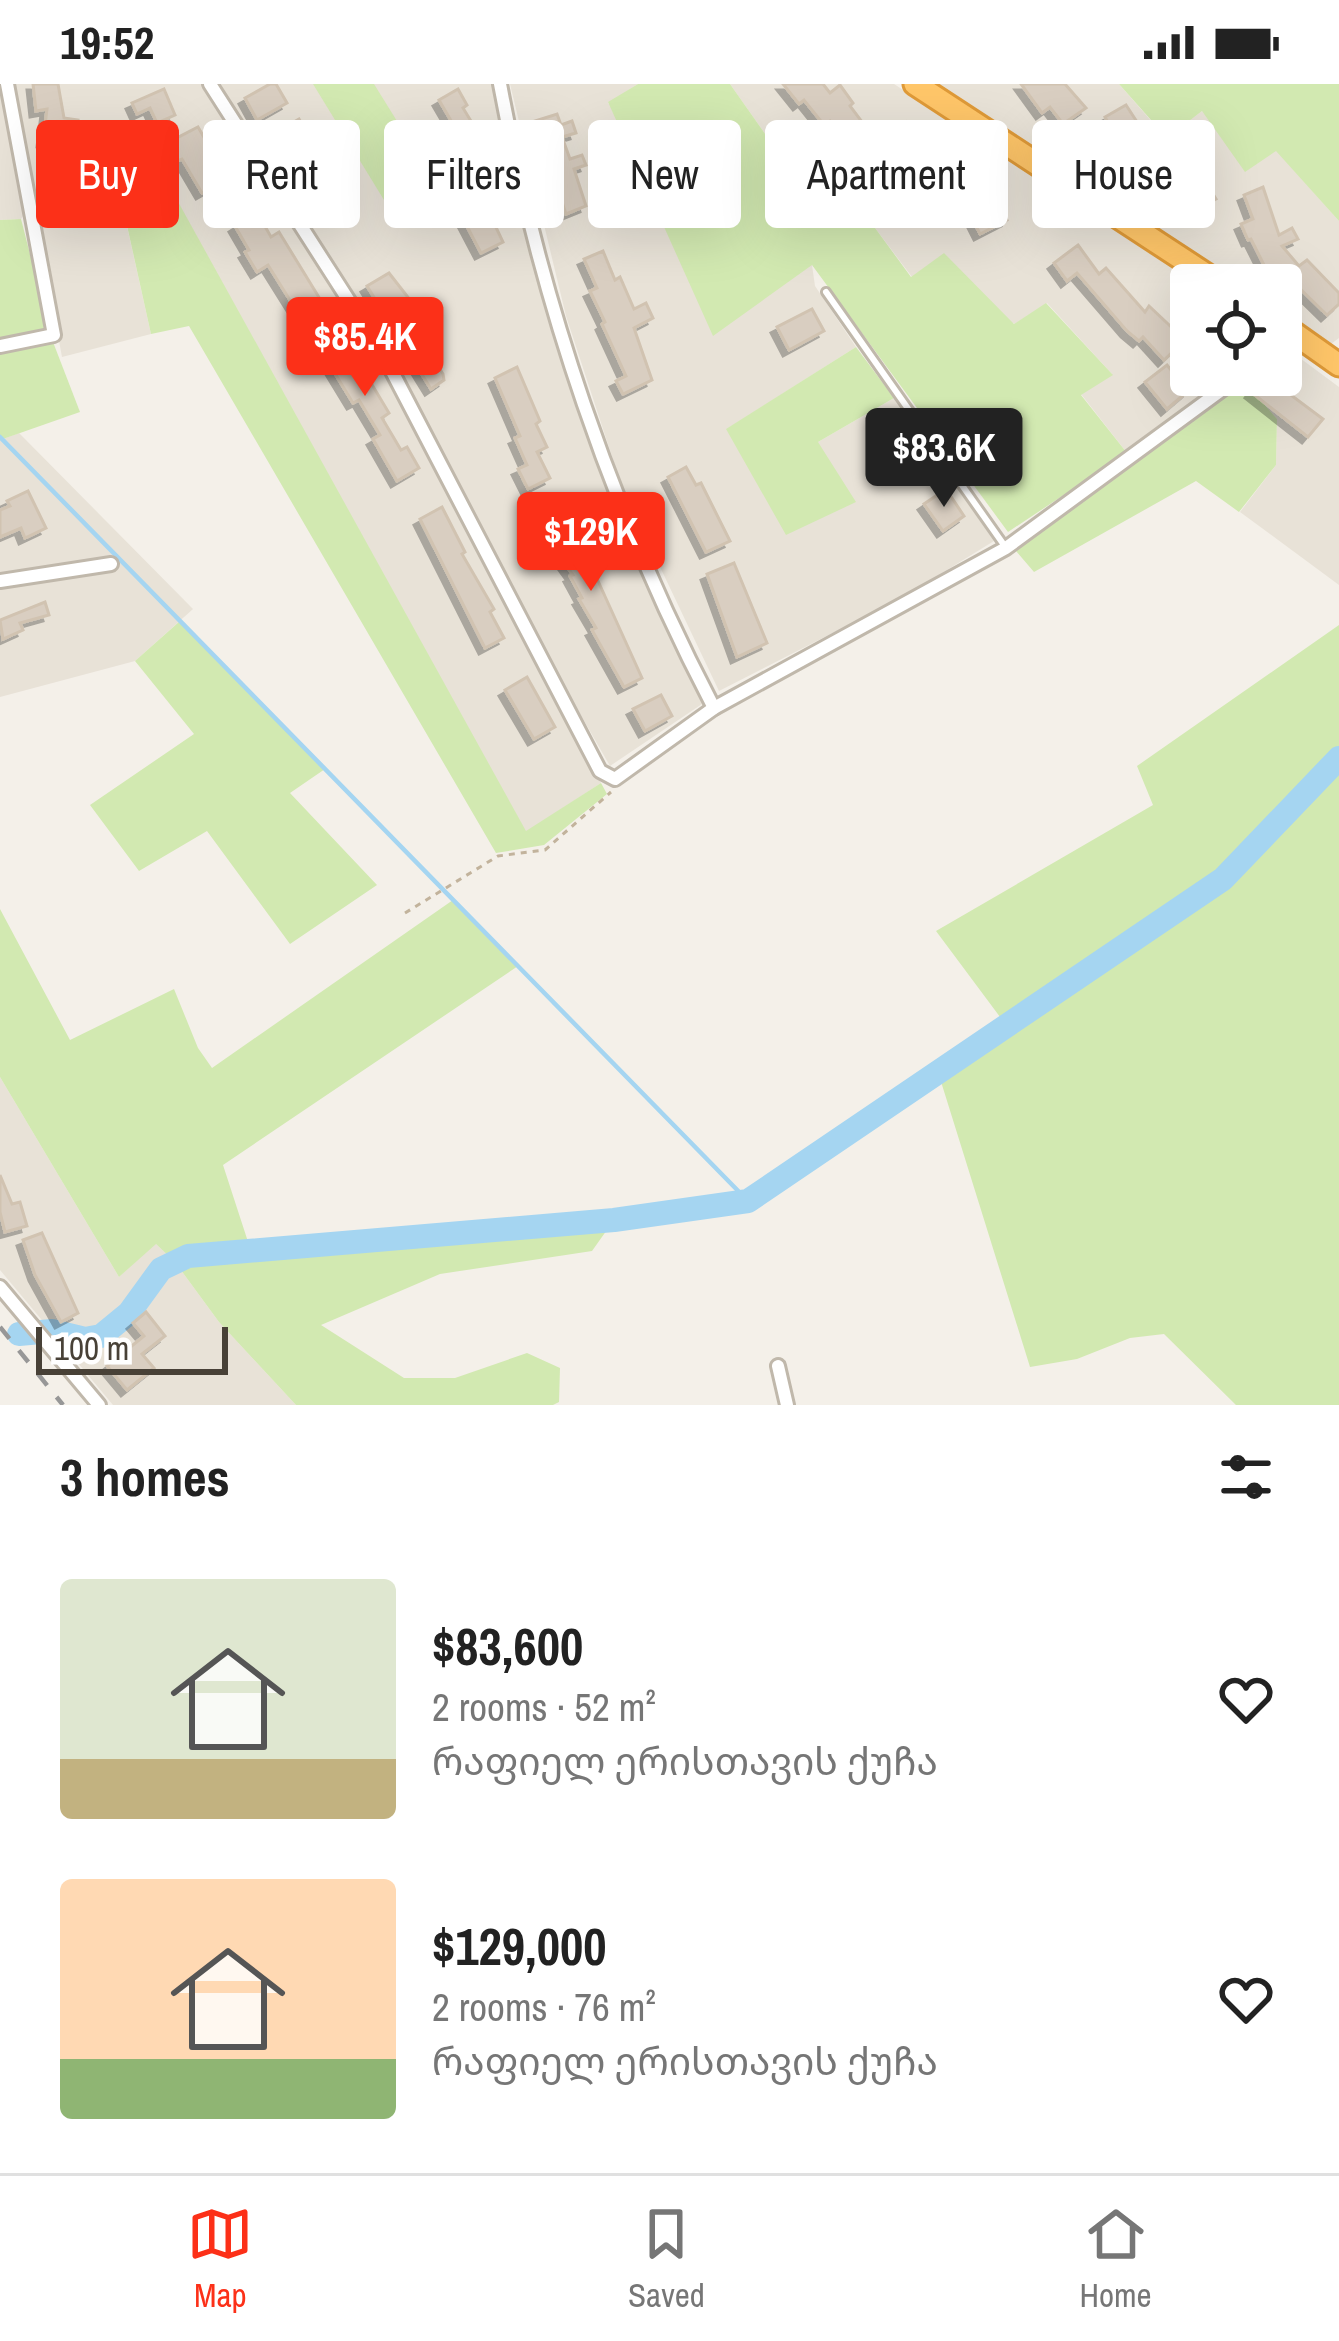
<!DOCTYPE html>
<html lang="en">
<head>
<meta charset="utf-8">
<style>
  :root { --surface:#fff; --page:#f2f2f2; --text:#222; --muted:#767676; --line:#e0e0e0; --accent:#fc3018 }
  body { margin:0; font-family:"Archivo Narrow","Noto Sans Georgian",sans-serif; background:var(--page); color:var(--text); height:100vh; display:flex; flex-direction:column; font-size:45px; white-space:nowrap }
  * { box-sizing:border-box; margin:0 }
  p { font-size:39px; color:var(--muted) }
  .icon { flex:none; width:66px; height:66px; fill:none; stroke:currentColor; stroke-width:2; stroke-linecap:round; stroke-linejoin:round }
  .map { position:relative; height:1321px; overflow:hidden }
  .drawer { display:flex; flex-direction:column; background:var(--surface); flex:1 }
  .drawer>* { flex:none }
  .banner { position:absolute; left:36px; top:36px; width:1269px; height:108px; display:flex; gap:24px }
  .buttons { position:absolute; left:1170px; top:180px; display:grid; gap:24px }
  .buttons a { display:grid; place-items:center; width:132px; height:132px; border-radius:12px; background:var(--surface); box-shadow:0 12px 48px #0002; font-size:60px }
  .scale { position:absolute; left:36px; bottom:30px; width:192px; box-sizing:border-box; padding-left:12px; border:6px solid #484137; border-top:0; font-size:33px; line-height:42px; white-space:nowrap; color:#484137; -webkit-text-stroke:9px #fff; paint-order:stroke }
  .price { position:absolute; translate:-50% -102px; padding:0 27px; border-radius:12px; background:var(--accent); color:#fff; font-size:39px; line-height:78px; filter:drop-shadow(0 3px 6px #0008) }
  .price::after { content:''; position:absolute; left:50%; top:72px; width:36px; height:27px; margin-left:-18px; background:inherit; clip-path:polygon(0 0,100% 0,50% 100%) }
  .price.on { background:#222; color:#fff }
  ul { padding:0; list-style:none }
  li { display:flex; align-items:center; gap:36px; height:300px; padding:0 60px }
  li span { display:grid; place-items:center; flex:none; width:336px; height:240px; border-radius:12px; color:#555 }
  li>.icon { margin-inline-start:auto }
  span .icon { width:144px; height:144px; fill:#fffc; stroke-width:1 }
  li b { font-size:51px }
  h2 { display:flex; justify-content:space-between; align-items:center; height:144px; padding:0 60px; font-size:51px }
  .pill { padding:0 42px; border-radius:12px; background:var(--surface); box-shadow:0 12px 48px #0002; font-size:42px; line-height:108px }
  .pill.on { background:var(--accent); color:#fff }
  .status { display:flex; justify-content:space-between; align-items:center; height:84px; padding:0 60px; background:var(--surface); direction:ltr }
  .status svg { height:33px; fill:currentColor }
  .tabs { display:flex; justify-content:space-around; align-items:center; height:168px; border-top:3px solid var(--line); background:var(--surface); font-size:33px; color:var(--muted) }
  .tabs a { display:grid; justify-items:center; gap:6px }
  .tabs .on { color:var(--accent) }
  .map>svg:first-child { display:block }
</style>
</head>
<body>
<div class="status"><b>19:52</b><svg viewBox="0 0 49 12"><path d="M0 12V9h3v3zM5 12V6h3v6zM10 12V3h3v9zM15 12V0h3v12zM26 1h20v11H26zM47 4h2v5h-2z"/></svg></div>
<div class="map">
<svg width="1339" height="1321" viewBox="0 0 1339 1321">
  <defs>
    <filter id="shadow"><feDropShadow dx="-6" dy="6" stdDeviation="0" flood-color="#0004"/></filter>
  </defs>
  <rect width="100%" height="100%" fill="#f4f0e9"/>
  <g fill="#e8e2d7">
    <path d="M0 0H206L384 287 601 699 526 748 176 115 124 129 151 250 62 273 33 117 21 135 0 136Z"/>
    <path d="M219 0H493L548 227 584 345 642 490 702 620 610 682 520 525 376 244Z"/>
    <path d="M510 0H638L608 19 812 181 815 202 856 263 727 345 818 358 894 314 994 457 903 513 719 607 622 403 566 232Z"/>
    <path d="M730 0H894L1203 201H1191V291H1231L1127 369 1081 310 1112 290 1047 219 1015 240 912 193 848 108 816 122Z"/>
    <path d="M933 0H1119L1166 54 1202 27 1276 66 1339 137V254L1331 260 1281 227V201H1241Z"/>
    <path d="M1281 260 1339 303V501L1240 428 1276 381 1277 335 1245 298 1251 291H1281Z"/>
    <path d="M19 349 193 525 135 577 0 613V356Z"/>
    <path d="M0 993 119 1193 155 1159 175 1178 219 1238 296 1321H113L0 1186Z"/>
  </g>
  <g fill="#d2e9b1">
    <path d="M313 0H374L441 108 395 134Z"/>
    <path d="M638 0H730L816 122 848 107 911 193 944 169 1014 240 1046 219 1113 291 1081 311 1127 369 1008 448 812 181 713 252 608 18Z"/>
    <path d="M1119 0H1339V137L1276 67 1245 88 1202 27 1167 54Z"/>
    <path d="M176 114 526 747 601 699 607 710 544 761 496 769 189 242 151 250 124 128Z"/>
    <path d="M21 135 49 244 0 254V136Z"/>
    <path d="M53 258 80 328 0 356V267Z"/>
    <path d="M856 263 894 314 818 358 856 418 786 451 726 345Z"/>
    <path d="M1245 298 1277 335 1276 381 1239 428 1196 397 1034 488 1016 467Z"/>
    <path d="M180 537 325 685 290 709 377 801 290 860 207 747 139 787 90 721 194 650 135 577Z"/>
    <path d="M1339 541V1321H1236L1164 1250 1130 1254 1077 1275 1030 1283 938 988 1006 941 936 847 1153 721 1137 682Z"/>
    <path d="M453 816 518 882 223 1081 251 1167 614 1136 592 1167 440 1190 321 1241 404 1294H455L527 1269 560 1284 559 1318 553 1321H296L219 1238 175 1178 156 1160 119 1193 0 993V825L70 956 174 905 198 964 212 984Z"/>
  </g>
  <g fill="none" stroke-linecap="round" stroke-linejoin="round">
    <path stroke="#a5d5f1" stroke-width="4.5" d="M0 353 748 1117"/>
    <path stroke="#a5d5f1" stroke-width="24" d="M19 1250 52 1247 85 1255 101 1252 129 1229 161 1185 188 1172 614 1136 748 1117 1223 795 1339 674"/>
  </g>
  <g fill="#d9cec1" stroke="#d1c3b1" stroke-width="3" filter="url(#shadow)">
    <path d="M33 0H58L64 34 78 36 74 69 85 68 87 85H81L84 120 56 123 54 99 69 98 65 60 43 57 47 25 36 27Z"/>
    <path d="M270 0H276L287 19 257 36 245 14Z"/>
    <path d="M783 0H823L830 9 840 1 853 19 850 22 877 58 906 38 921 62 917 64 931 81 907 101 887 77 869 90 830 37 824 41 804 16 799 20Z"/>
    <path d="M1021 0H1065L1086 24 1063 40 1050 23 1042 29Z"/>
    <path d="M164 5 175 31 157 39 150 24 137 30 132 19Z"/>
    <path d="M458 5 467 21 463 24 491 70 472 81 449 43 453 40 439 16Z"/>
    <path d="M1126 21 1173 93 1195 80 1216 115 1184 134 1159 90 1150 95 1136 70 1127 74 1105 33Z"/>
    <path d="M557 30 561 41 572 37 576 49 562 53 570 75 582 71 586 81 574 85 586 122 566 130 535 37Z"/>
    <path d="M299 35 322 75 315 78 330 103 316 112 280 46Z"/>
    <path d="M198 43 228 94 202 109 182 75 177 77 172 67 177 64 173 56Z"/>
    <path d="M990 88 999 109 995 111 1007 136 980 150 967 124 961 127 951 105Z"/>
    <path d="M476 101 503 158 481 169 451 112Z"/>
    <path d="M1263 103 1279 151 1292 144 1298 155 1282 162 1299 182 1307 176 1339 209V220L1327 231 1284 189 1279 193 1264 181 1251 155 1248 156 1241 140 1253 135 1244 111Z"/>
    <path d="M257 128 271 153 279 148 320 215 298 229 268 181 257 188 245 168 249 166 235 142Z"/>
    <path d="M1078 161 1099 190 1106 184 1145 228 1149 222 1185 256 1164 276 1143 253 1139 257 1127 247 1077 189 1067 197 1054 179Z"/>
    <path d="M603 167 615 196 620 193 634 225 646 219 653 234 634 244 652 296 623 310 616 297 626 292 602 240 605 238 590 207 597 204 584 175Z"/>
    <path d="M389 189 418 226 413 229 424 252 420 254 443 290 444 296 431 305 367 202Z"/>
    <path d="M812 225 824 247 789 266 777 243Z"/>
    <path d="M337 242 389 329 382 334 401 366 407 363 419 384 397 397 373 355 380 351 359 316 353 319 314 255Z"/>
    <path d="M1167 281 1188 307 1167 325 1145 298Z"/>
    <path d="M517 283 540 337 536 340 547 363 537 368 550 394 528 405 518 385 527 381 515 354 520 352 495 294Z"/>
    <path d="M1264 291 1323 335 1308 353 1251 308Z"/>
    <path d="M686 383 696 401 701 399 730 457 706 468 668 393Z"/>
    <path d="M946 405 964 432 943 447 924 420Z"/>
    <path d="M28 407 46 444 25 454 21 444 0 453V426L10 422 7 417Z"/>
    <path d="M442 423 465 468 462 470 494 525 490 528 504 554 485 564 420 435Z"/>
    <path d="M566 428 595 472 589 477 642 594 624 603 592 546 596 544 579 515 582 514 570 492 573 491 557 469 552 473 536 451Z"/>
    <path d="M734 479 767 559 737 573 707 490Z"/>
    <path d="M45 518 49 531 20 539 23 546 3 555 0 536Z"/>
    <path d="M527 593 555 643 534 655 505 606Z"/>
    <path d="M661 611 672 632 645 647 633 625Z"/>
    <path d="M0 1091 12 1120 20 1118 27 1142 5 1148 0 1128Z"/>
    <path d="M42 1149 78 1229 61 1238 35 1191 23 1156Z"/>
    <path d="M146 1228 165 1252 142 1270 154 1284 127 1306 107 1282 144 1252 133 1239Z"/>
  </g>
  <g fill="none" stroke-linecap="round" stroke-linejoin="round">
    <g stroke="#c0b8ab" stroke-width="12">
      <path id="lane" d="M826 208 1004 461"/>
    </g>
    <g stroke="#c0b8ab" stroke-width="18">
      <g id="street">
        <path d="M210 0 383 270 600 687 615 695 714 624 1006 464 1242 291"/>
        <path d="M500 0C540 216 612 429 714 624"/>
        <path d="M0 262 54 251 7 0"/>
        <path d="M0 497 111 480"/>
        <path d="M0 1203 99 1321"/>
        <path d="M778 1282 787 1321"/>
      </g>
    </g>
    <g stroke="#df9a38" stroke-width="27">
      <g id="highway">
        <path d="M915 0 1222 201"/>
        <path d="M1281 240 1339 281"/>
      </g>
    </g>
    <path stroke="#c2b39c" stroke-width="3" stroke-dasharray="6 6" stroke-linecap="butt" d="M405 829 498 772 545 766 611 708"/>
    <use href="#lane" stroke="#fff" stroke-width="6"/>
    <use href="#street" stroke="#fff" stroke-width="12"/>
    <use href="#highway" stroke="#ffc669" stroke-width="21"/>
    <path stroke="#979797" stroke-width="4.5" stroke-dasharray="15 15" stroke-linecap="butt" d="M0 1243 63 1321"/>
  </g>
</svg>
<div class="buttons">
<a><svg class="icon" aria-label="locate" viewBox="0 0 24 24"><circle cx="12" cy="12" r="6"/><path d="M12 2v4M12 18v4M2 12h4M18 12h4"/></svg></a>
</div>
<div class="scale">100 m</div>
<b class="price" style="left:365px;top:315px">$85.4K</b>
<b class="price on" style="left:944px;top:426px">$83.6K</b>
<b class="price" style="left:591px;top:510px">$129K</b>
<div class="banner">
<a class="pill on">Buy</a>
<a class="pill">Rent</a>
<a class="pill">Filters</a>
<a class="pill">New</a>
<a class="pill">Apartment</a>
<a class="pill">House</a>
</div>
</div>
<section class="drawer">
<h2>3 homes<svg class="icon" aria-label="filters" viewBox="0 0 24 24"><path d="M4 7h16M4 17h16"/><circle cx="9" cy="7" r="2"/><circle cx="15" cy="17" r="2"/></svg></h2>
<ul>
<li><span style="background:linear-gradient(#dfe7d0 75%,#c2b280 0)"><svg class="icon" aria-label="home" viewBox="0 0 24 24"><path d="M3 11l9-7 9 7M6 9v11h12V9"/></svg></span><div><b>$83,600</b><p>2 rooms · 52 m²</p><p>რაფიელ ერისთავის ქუჩა</p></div><svg class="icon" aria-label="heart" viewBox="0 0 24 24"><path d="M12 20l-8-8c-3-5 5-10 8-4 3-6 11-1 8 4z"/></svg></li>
<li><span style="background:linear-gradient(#ffd9b3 75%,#8fb573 0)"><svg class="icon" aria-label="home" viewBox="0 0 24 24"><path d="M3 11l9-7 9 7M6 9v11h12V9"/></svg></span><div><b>$129,000</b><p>2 rooms · 76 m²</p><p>რაფიელ ერისთავის ქუჩა</p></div><svg class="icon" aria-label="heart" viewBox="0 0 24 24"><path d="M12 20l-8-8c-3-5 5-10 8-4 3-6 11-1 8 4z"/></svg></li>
</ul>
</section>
<nav class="tabs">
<a class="on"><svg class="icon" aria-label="map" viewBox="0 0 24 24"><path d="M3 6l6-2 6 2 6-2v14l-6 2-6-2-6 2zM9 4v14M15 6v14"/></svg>Map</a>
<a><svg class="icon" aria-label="saved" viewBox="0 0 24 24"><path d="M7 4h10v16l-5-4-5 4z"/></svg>Saved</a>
<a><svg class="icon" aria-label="home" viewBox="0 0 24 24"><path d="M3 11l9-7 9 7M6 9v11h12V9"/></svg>Home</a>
</nav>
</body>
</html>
